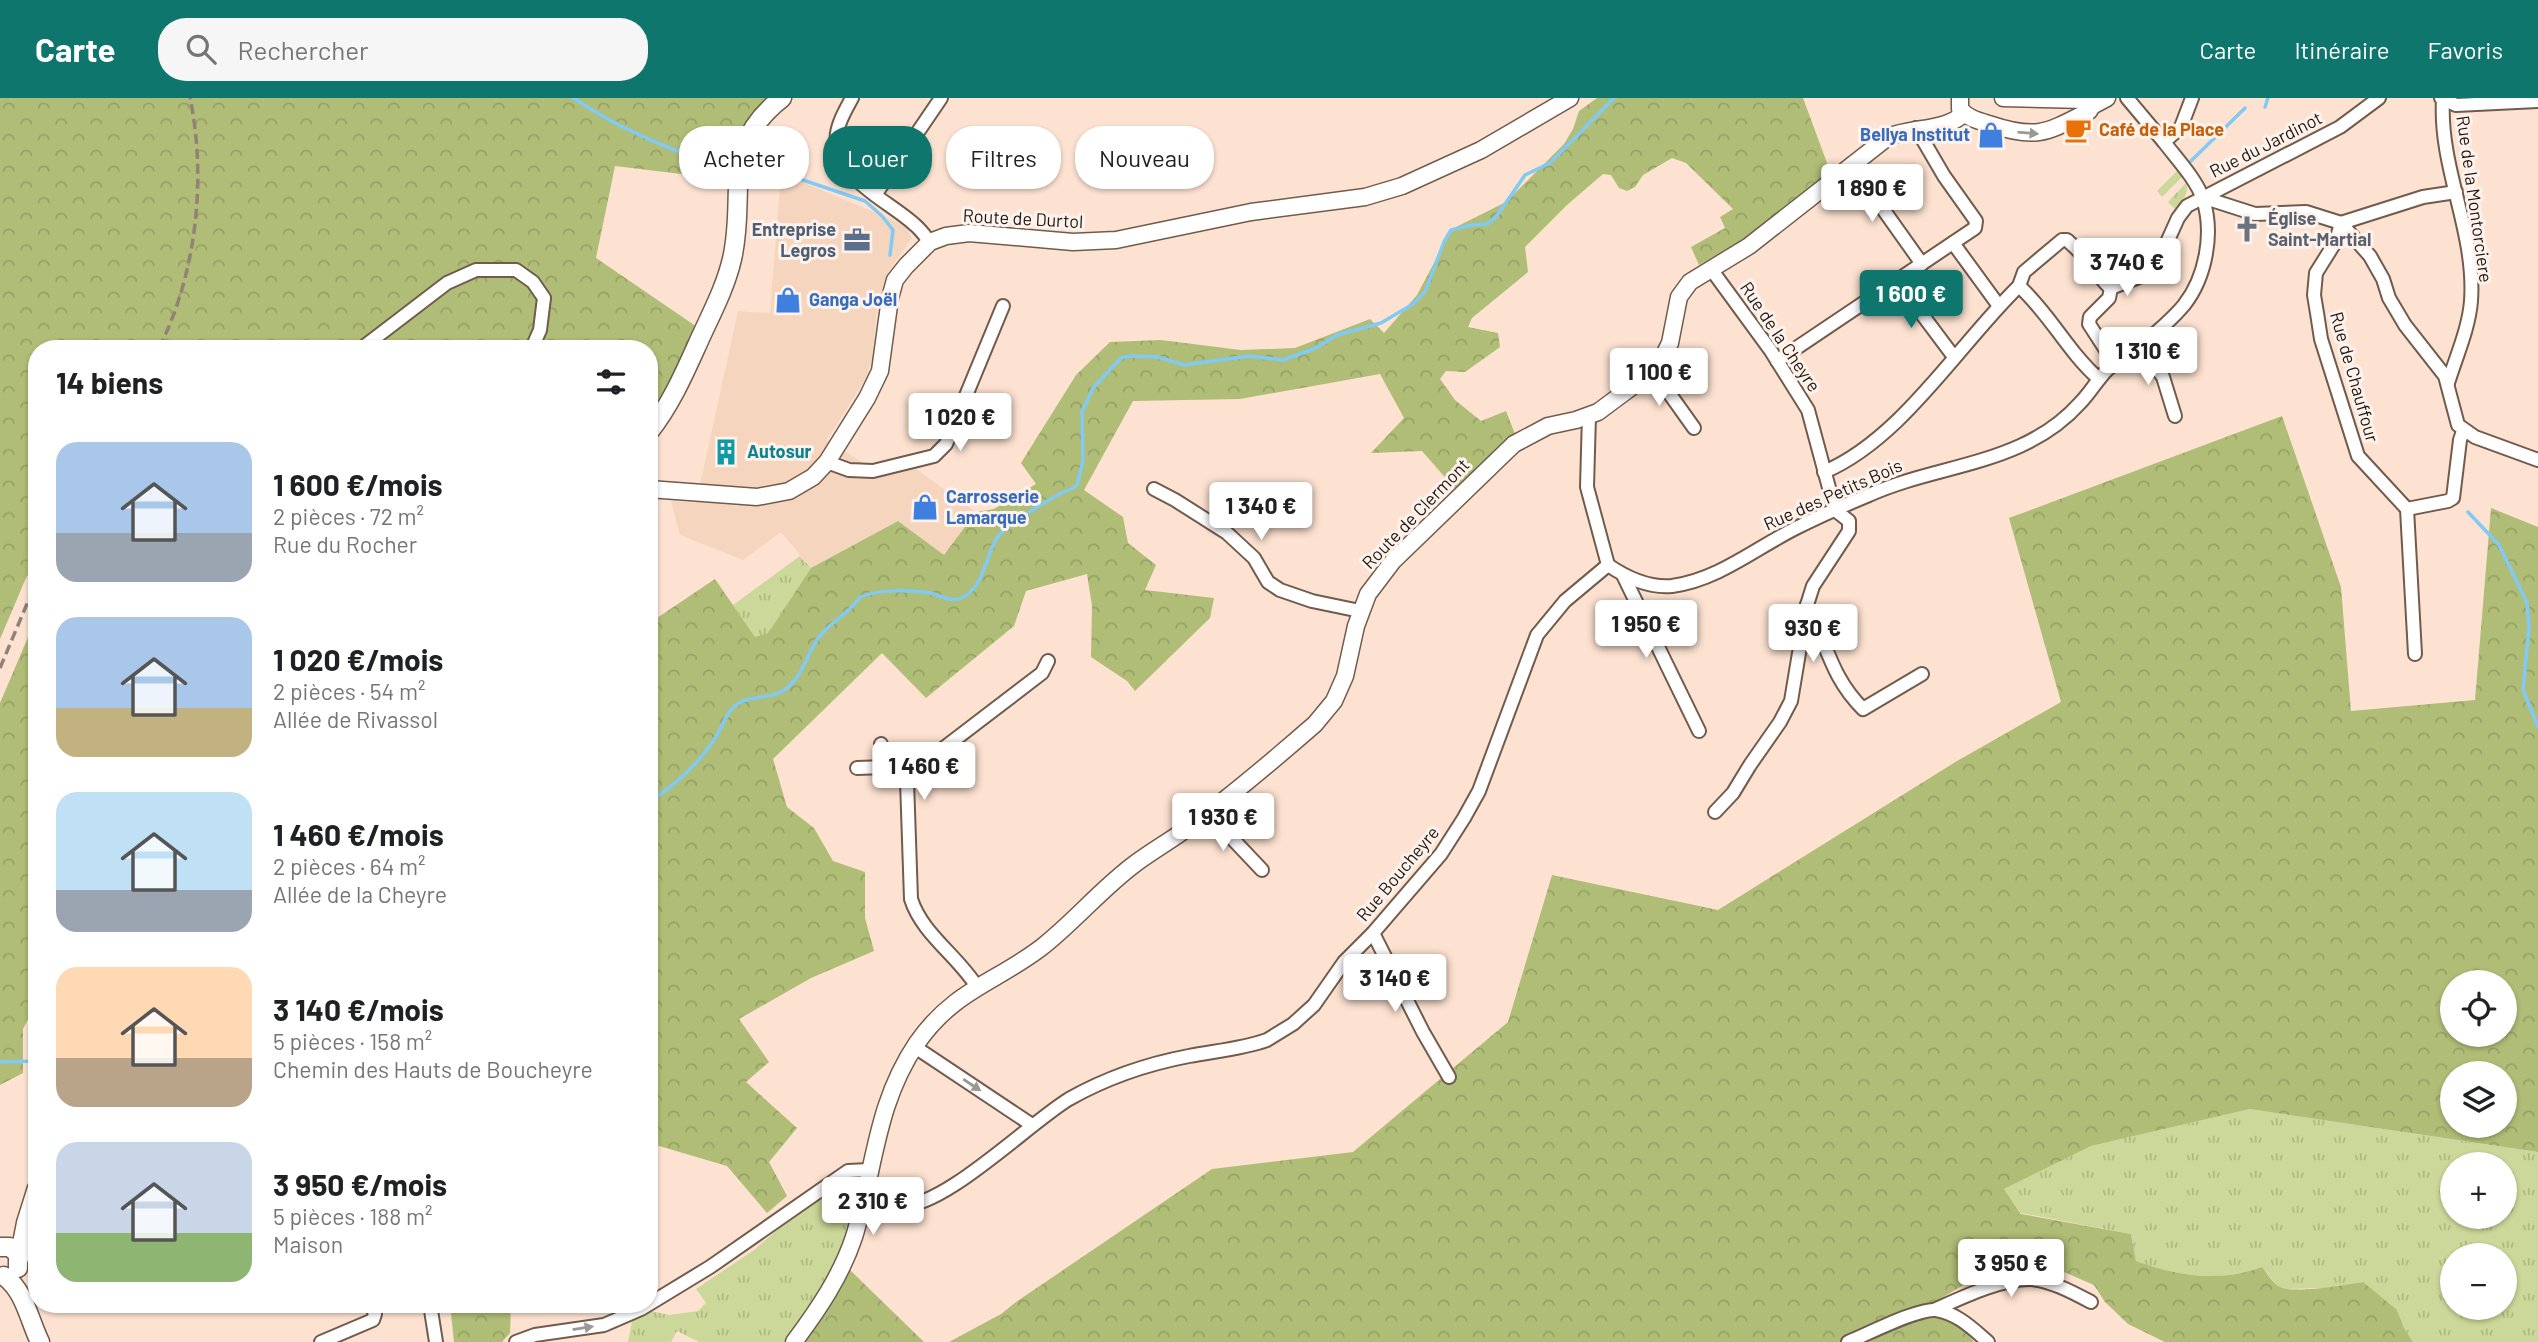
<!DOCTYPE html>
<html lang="fr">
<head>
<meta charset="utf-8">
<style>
  :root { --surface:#fff; --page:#f6f6f6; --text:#202124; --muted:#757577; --accent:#0f766e }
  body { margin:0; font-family:Barlow,sans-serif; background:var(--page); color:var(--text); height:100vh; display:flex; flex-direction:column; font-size:26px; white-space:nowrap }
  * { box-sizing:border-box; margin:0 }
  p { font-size:23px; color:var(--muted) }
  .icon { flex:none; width:38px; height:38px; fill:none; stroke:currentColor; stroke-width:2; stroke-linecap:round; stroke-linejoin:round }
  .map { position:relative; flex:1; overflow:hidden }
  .panel { position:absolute; left:28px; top:242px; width:630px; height:973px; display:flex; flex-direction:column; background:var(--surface); border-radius:28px; box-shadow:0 2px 5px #0004 }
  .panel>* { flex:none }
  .top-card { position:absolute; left:679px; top:28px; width:665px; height:63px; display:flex; gap:14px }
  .fabs { position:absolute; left:2440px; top:872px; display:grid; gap:14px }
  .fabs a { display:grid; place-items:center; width:77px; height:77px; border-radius:50%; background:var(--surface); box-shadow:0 2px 5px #0004; font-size:35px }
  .price { position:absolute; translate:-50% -60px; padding:0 16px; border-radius:7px; background:#fff; color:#222; font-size:23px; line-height:46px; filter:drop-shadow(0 2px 4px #0008) }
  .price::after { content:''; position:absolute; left:50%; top:42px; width:21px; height:16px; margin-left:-10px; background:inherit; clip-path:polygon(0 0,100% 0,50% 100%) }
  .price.selected { background:var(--accent); color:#fff }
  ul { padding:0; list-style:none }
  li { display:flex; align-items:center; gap:21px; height:175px; padding:0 28px }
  li span { display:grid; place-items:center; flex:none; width:196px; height:140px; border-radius:21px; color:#555 }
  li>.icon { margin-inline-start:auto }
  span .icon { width:84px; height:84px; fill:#fffc; stroke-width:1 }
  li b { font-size:30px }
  h2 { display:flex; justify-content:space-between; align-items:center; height:84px; padding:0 28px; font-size:30px }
  .chip { padding:0 24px; border-radius:28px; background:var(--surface); box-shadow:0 2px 5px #0004; font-size:24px; line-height:63px }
  .chip.selected { background:var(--accent); color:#fff }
  header { display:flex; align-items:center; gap:42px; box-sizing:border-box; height:98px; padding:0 35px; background:var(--accent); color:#fff }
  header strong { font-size:33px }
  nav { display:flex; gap:38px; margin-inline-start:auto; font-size:24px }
  .search { width:490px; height:63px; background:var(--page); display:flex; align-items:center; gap:18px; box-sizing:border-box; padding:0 24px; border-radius:28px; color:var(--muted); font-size:26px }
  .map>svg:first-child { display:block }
</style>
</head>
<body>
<header>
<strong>Carte</strong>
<div class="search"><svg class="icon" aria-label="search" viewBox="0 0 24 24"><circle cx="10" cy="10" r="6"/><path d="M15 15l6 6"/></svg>Rechercher</div>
<nav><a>Carte</a><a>Itinéraire</a><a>Favoris</a></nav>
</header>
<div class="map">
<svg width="2538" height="1244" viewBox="0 0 2538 1244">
  <defs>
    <pattern id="grass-tufts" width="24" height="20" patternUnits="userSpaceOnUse" patternTransform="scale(1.75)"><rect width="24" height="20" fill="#cbd899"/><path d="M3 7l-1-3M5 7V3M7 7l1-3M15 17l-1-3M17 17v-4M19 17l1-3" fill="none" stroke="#aeb983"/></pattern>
    <pattern id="forest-crowns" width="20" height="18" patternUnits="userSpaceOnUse" patternTransform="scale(1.75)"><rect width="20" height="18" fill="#afbd76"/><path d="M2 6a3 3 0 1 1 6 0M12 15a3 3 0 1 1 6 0" fill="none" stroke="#96a265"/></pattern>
  </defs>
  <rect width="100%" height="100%" fill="#fde2d1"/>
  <path fill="#f6d5bf" d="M781 75 904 127 912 140 888 174 878 202 872 261 866 280 827 342 865 366 882 364 905 357 916 371 976 414 944 457 898 423 811 470 781 434 743 462 680 437 671 403 696 405 738 213 770 215Z"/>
  <g fill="url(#grass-tufts)" fill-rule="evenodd">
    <path d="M2178 72 2183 78 2162 99 2157 93Z"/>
    <path d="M2187 84V93L2179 115 2168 104Z"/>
    <path d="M800 458 811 470 768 535 755 539 733 507Z"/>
    <path d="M2250 1011 2538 1054V1244H2413L2404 1230 2397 1212 2322 1190 2286 1191 2278 1189 2262 1169C2219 1185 2178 1178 2136 1163L2131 1136 2021 1115 2004 1091 2091 1048ZM2452 1066H2504V1118H2452ZM2452 1157H2504V1209H2452Z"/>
    <path d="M852 1079 860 1086C851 1112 848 1140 837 1165 825 1194 804 1219 786 1244H699L677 1233 671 1244H628L632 1223 651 1213 669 1217 698 1213 706 1205 696 1191 754 1152 802 1110Z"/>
  </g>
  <g fill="url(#forest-crowns)" fill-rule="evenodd">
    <path d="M0 0H781L681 76 615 68 596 160 703 233 649 333V250H37V462L26 480 0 541Z"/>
    <path d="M1597 0H1803L1830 73 1752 136 1699 167 1691 149 1725 130 1720 119 1733 111 1686 65 1672 60 1643 77 1635 89 1627 93 1619 90 1611 77 1603 76 1567 107 1525 149 1528 174 1472 220 1468 229 1498 235 1500 249 1465 274 1446 273 1440 281 1455 302 1481 323 1506 313 1515 336 1457 393 1422 353 1371 355 1404 320 1380 276 1240 301 1133 303 1084 392 1123 419 1128 445 1156 467 1145 492 1214 500 1210 520 1135 593 1127 583 1091 559 1092 508 1087 476 1026 493 1014 528 926 600 882 555 773 661 787 709 814 730 833 763 865 774V820L874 853 811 880 739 921 769 964 746 984 797 1030 769 1064 787 1098 767 1115 727 1068 649 1045V543L655 540 654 522 715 481 755 539 768 535 811 470 898 423 944 457 976 414 994 411 1036 386 1021 365 1076 277 1110 244 1161 242 1241 252 1295 250 1370 221 1384 235 1417 197 1452 131 1506 104 1564 46 1573 31 1579 13Z"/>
    <path d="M2282 318 2341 489 2351 613 2475 602 2491 410 2538 429V1054L2250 1011 2091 1048 2004 1091 2021 1116 2131 1136 2136 1163C2178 1178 2219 1185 2262 1169 2267 1175 2273 1186 2280 1189 2295 1196 2346 1187 2363 1184L2397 1212 2404 1230 2413 1244H2165L2128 1226 2105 1204 2094 1187 2064 1174 2029 1168 1982 1176 1940 1201 1974 1244H949L1001 1216 1016 1204 1212 1071 1353 1054 1508 924 1552 777 1718 812 1957 663 2061 604 2009 420ZM2452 884H2504V936H2452ZM2452 975H2504V1027H2452Z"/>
    <path d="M37 518V904L23 931V975L0 987V605Z"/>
    <path d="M850 1172 924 1244H800Z"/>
    <path d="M437 1206H511L510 1235 502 1244H454L451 1215 440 1212Z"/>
  </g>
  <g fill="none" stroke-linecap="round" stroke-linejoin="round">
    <g stroke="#80caf4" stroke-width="3.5">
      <path d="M573 0C620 31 668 51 721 69L728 68"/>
      <path d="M2265 9 2268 0"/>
      <path d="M2191 63 2245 10"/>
      <path d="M750 66H756L865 103 882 118 893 132 890 157"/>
      <path d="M2468 414 2499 447 2527 505 2529 529 2523 592 2538 629"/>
      <path d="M649 704C674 688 698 666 714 642 720 633 724 622 730 613 744 595 766 603 783 593 802 581 806 558 818 540 830 524 849 516 860 499 879 491 910 492 930 495 941 497 950 505 961 500 983 491 986 459 996 441 1002 430 1046 403 1058 397 1065 393 1071 392 1077 387L1083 363 1082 314 1093 290 1121 260 1129 258 1158 259 1184 267 1249 258 1283 262 1316 250 1337 237 1381 225 1413 206 1425 194 1444 144 1451 132 1472 127 1487 126 1496 119 1525 77 1550 65 1614 0"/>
      <path d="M0 964 37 963"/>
    </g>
    <g stroke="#715b4c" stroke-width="16">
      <g id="minor">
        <path d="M852 0C845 13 834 31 837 46 844 86 889 103 915 127 921 132 925 138 930 144"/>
        <path d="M2127 0 2164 44 2181 29 2192 0"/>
        <path d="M2441 0 2456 7 2538 3"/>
        <path d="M2443 2C2439 70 2476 134 2471 203 2469 230 2456 259 2448 285"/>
        <path d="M1851 66 1922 166"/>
        <path d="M875 97 941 0"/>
        <path d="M2202 99 2255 116 2306 114 2341 125 2370 158 2383 181 2389 200 2405 227 2445 278 2458 327 2475 339 2538 362"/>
        <path d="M1953 145 1999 208"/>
        <path d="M1711 171 1771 253 1808 312 1835 412 1849 423V433L1813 488 1807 507C1827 545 1830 578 1863 611L1922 576"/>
        <path d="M1897 183 1954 259"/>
        <path d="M2019 188 2024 174 2062 142H2067C2077 151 2087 161 2096 172 2101 179 2103 185 2111 190L2154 173 2178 120 2187 108 2340 29 2379 0"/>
        <path d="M2111 190 2109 200 2090 219 2089 226 2115 266"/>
        <path d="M2140 248 2163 279 2175 318"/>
        <path d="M362 250 447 185 476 172H516L533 184 544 200 540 232 532 250"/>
        <path d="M1777 263 1975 130 1976 123 1944 78 1916 30"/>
        <path d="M1652 271 1694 330"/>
        <path d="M1589 317 1587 389 1608 467"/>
        <path d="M827 364 849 372 873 373 934 358 946 346 1003 208"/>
        <path d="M1824 374C1902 341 1959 246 2019 188 2050 216 2068 254 2099 281"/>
        <path d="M1154 391 1175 402 1227 435 1254 460 1268 484 1280 492 1312 503 1360 513"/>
        <path d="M2407 411 2448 403 2453 400 2460 342 2463 333"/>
        <path d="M1608 467C1627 480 1649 490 1672 488 1718 482 1756 450 1796 430 1820 418 1845 407 1869 397 1918 375 1971 370 2020 348 2042 338 2064 323 2080 305 2090 295 2097 282 2107 272 2115 265 2125 261 2133 254 2150 240 2170 224 2184 207 2206 179 2214 135 2203 101 2196 81 2177 61 2164 44"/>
        <path d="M1623 477 1699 633"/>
        <path d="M2415 556 2407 411 2358 358 2321 241 2317 215 2314 197 2316 175 2336 143 2341 125 2423 99 2456 94"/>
        <path d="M881 646 886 669"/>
        <path d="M857 670 886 669 909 679"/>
        <path d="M1715 714 1733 695 1750 667 1780 624 1791 603 1807 507"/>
        <path d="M1208 715 1262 772"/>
        <path d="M1373 835 1423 934 1449 979"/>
        <path d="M977 889C958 858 922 836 911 801L907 683 915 672 1042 575 1048 563"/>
        <path d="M915 949 1032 1027"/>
        <path d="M864 1100C875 1102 889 1108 900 1108 944 1110 1028 1026 1069 1001 1106 980 1147 966 1189 958 1215 953 1242 951 1267 942L1293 926 1314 907 1344 864 1373 835 1441 756 1464 720 1479 693 1537 537 1565 503 1608 467"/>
        <path d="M430 1206 436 1244"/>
        <path d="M1934 1212C1961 1200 2000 1181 2029 1181 2048 1181 2074 1195 2091 1204"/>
        <path d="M321 1244 373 1222 375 1216 371 1206"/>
        <path d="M516 1244 535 1237 604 1227 641 1211 710 1169 848 1073 869 1072"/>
        <path d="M1848 1244C1868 1236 1918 1210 1936 1212 1957 1215 1973 1231 1988 1244"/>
      </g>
    </g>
    <g stroke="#715b4c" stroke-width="19">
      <g id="tertiary">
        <path d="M1960 0V11C1967 20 1979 23 1989 26 2037 42 2046 35 2089 13L2092 8 2107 0"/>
        <path d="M2003 0 2085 2 2092 8"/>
        <path d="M649 391 757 399 789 393 813 379 827 364 867 300 880 273 890 200 895 182 906 168 930 144 946 138 969 135 1073 144 1116 142 1251 114 1365 99 1402 88 1481 52 1570 0"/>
        <path d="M794 1244C818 1212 841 1178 854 1139 875 1071 875 1007 917 945 954 892 995 885 1042 849 1075 823 1102 790 1136 765 1155 751 1175 740 1193 726 1235 695 1276 660 1315 626L1334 603 1345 578 1356 528 1368 496 1393 463 1514 346 1548 328 1576 322 1598 314 1641 282 1665 255 1670 245 1679 199 1690 184 1749 148 1888 39C1911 29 1946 33 1963 16"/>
      </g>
    </g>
    <g stroke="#715b4c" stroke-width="21">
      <g id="secondary">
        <path d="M649 334C670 308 684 276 698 245 710 218 725 191 732 161 747 96 719 49 782 0"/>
        <path d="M0 1149H10L18 1156V1170"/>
        <path d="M19 1161 26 1125 37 1090"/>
        <path d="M4 1178C25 1193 29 1222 40 1244"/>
      </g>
    </g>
    <use href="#minor" stroke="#fff" stroke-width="12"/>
    <use href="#tertiary" stroke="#fff" stroke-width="16"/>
    <use href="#secondary" stroke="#fff" stroke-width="18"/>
    <g stroke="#948175" stroke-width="3.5" stroke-dasharray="10 5" stroke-linecap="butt">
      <path d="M159 250C196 177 207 81 190 0"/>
      <path d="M0 570 37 482"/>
    </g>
  </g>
  <defs><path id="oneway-solid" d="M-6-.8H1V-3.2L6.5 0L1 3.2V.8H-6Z" transform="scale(1.75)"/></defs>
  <g fill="#9b9793">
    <use href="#oneway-solid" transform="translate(2028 35) rotate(5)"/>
    <use href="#oneway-solid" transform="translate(972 987) rotate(34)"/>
    <use href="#oneway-solid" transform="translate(583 1230) rotate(-9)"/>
  </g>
  <defs>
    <g id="cafe-bare" transform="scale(2.1)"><path d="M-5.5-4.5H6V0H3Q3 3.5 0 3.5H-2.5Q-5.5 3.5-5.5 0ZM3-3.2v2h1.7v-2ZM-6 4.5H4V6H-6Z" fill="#e8710a" stroke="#fef3ec" stroke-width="2.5" paint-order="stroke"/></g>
    <g id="shop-bare" transform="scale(2.1)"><path d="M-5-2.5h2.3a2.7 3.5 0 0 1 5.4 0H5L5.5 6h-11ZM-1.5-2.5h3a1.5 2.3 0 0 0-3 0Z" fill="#3f7fe0" stroke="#fef3ec" stroke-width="2.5" paint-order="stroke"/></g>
    <g id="church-bare" transform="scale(2.1)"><path d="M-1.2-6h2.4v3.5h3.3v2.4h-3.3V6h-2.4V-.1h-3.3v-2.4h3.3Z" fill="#6b7280" stroke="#fef3ec" stroke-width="2.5" paint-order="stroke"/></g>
    <g id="office-bare" transform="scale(2.1)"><path d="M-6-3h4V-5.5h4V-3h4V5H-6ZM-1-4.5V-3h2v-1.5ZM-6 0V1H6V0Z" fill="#5c6f8a" stroke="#fef3ec" stroke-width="2.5" paint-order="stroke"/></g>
    <g id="building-bare" transform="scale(2.1)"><path d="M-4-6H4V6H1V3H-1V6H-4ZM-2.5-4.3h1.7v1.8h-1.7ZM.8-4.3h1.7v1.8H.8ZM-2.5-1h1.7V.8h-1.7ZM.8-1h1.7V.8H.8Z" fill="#0f9aa8" stroke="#fef3ec" stroke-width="2.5" paint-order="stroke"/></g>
  </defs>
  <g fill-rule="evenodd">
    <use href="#cafe-bare" x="2078" y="32"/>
    <use href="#shop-bare" x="1991" y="37"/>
    <use href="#church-bare" x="2247" y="131"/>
    <use href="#office-bare" x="857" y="142"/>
    <use href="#shop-bare" x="788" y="202"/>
    <use href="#building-bare" x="726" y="354"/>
    <use href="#shop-bare" x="925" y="409"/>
  </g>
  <g text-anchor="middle" stroke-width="6" stroke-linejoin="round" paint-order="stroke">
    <g font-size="18" font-weight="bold" fill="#c56008" stroke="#fef3ec" text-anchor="start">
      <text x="2099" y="38">Café de la Place</text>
    </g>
    <g font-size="18" font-weight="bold" fill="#366cbe" stroke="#fef3ec" text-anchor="start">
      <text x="1970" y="43" text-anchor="end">Bellya Institut</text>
      <text x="809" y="208">Ganga Joël</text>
      <text x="946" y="405">Carrosserie<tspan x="946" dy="21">Lamarque</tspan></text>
    </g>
    <g font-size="18" fill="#201710" stroke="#fef3ec">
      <text transform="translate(2266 47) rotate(-27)" y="6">Rue du Jardinot</text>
      <text transform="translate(2474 101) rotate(82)" y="6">Rue de la Montorciere</text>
      <text transform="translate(1023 121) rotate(3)" y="6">Route de Durtol</text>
      <text transform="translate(1780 239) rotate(56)" y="6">Rue de la Cheyre</text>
      <text transform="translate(2354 279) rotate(74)" y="6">Rue de Chauffour</text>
      <text transform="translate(1833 397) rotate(-24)" y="6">Rue des Petits Bois</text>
      <text transform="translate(1416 416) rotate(-46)" y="6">Route de Clermont</text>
      <text transform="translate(1398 776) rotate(-50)" y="6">Rue Boucheyre</text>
    </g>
    <g font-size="18" font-weight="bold" fill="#5b616d" stroke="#fef3ec" text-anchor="start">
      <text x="2268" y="127">Église<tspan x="2268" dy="21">Saint-Martial</tspan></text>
    </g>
    <g font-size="18" font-weight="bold" fill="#4e5e75" stroke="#fef3ec" text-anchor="end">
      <text x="836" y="138">Entreprise<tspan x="836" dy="21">Legros</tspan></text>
    </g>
    <g font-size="18" font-weight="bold" fill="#0d838f" stroke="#fef3ec" text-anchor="start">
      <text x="747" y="360">Autosur</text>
    </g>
  </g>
</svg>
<div class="fabs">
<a><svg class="icon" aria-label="locate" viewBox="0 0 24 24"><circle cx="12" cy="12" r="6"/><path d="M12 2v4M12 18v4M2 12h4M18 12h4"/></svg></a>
<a><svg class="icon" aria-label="layers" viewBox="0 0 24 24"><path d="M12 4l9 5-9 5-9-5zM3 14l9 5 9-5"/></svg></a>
<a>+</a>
<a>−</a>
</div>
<b class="price" style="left:1872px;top:126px">1 890 €</b>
<b class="price" style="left:2127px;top:200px">3 740 €</b>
<b class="price selected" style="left:1911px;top:232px">1 600 €</b>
<b class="price" style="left:2148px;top:289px">1 310 €</b>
<b class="price" style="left:1659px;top:310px">1 100 €</b>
<b class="price" style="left:960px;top:355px">1 020 €</b>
<b class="price" style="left:1261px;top:444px">1 340 €</b>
<b class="price" style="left:1646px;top:562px">1 950 €</b>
<b class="price" style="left:1813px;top:566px">930 €</b>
<b class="price" style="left:924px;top:704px">1 460 €</b>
<b class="price" style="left:1223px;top:755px">1 930 €</b>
<b class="price" style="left:1395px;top:916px">3 140 €</b>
<b class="price" style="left:873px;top:1139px">2 310 €</b>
<b class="price" style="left:2011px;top:1201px">3 950 €</b>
<div class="top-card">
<a class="chip">Acheter</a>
<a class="chip selected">Louer</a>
<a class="chip">Filtres</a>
<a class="chip">Nouveau</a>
</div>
<section class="panel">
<h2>14 biens<svg class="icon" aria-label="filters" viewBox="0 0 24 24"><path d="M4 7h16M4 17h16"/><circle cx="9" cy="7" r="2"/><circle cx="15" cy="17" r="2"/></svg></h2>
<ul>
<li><span style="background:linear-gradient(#a9c7e8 65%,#9aa5b1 0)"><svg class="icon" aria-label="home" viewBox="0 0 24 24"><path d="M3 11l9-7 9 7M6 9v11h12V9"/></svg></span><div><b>1 600 €/mois</b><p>2 pièces · 72 m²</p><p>Rue du Rocher</p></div></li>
<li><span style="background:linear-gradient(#a9c7e8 65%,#c2b280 0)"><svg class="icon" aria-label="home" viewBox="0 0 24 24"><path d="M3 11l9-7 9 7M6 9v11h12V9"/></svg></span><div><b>1 020 €/mois</b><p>2 pièces · 54 m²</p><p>Allée de Rivassol</p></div></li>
<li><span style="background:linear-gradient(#bfe0f5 70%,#9aa5b1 0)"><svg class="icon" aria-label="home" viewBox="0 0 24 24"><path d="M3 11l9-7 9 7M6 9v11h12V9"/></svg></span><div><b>1 460 €/mois</b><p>2 pièces · 64 m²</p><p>Allée de la Cheyre</p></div></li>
<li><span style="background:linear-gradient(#ffd9b3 65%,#b9a48a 0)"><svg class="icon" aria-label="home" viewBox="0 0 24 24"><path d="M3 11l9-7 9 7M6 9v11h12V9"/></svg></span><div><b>3 140 €/mois</b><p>5 pièces · 158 m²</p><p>Chemin des Hauts de Boucheyre</p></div></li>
<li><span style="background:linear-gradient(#c9d6e8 65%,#8fb573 0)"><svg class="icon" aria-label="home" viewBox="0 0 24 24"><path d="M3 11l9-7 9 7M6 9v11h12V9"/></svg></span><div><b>3 950 €/mois</b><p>5 pièces · 188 m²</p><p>Maison</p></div></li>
</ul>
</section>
</div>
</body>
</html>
